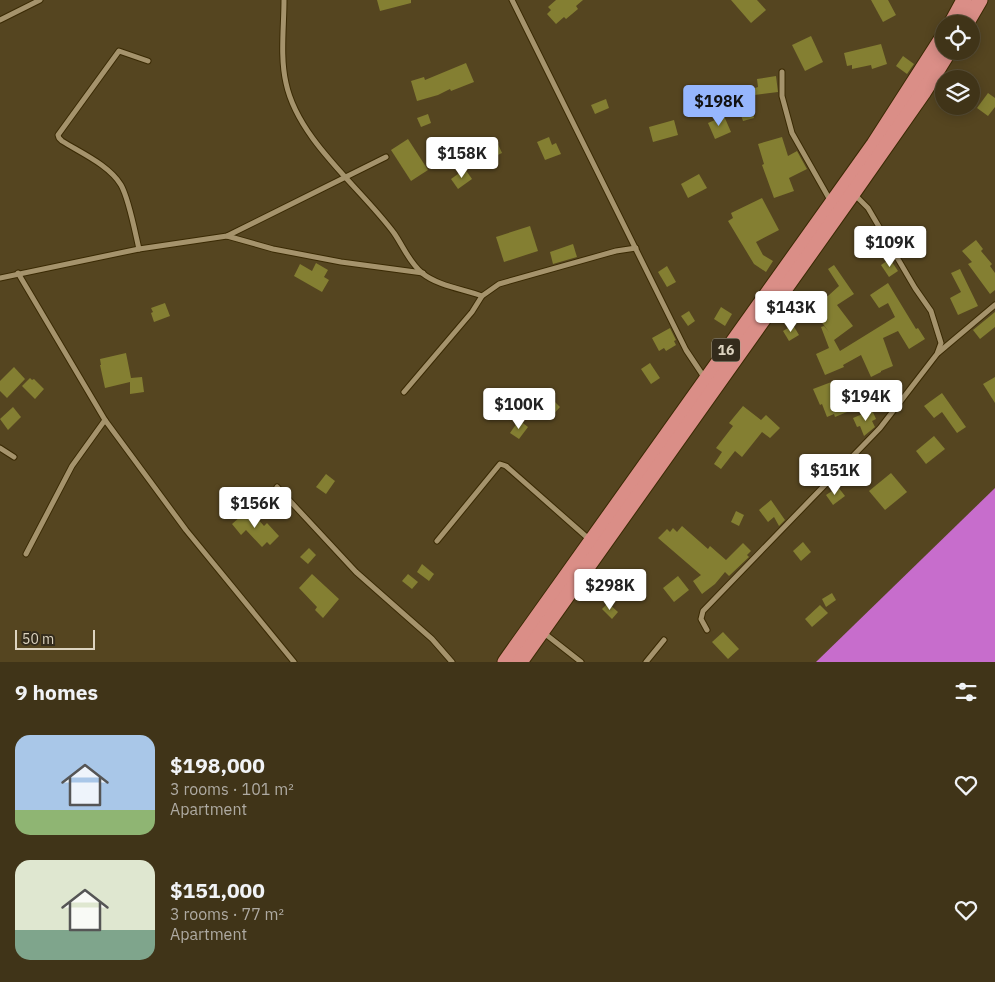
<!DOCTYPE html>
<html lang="en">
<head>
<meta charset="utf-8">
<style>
  :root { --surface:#403418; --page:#4b3f25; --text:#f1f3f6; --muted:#aeaaa2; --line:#594f37; --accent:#96b6fd }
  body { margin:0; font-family:"IBM Plex Sans",sans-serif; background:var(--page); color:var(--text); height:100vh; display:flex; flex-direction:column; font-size:19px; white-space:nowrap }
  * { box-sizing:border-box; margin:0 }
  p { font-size:16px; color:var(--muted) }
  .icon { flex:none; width:28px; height:28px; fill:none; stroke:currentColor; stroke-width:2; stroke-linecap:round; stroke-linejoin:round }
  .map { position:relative; height:662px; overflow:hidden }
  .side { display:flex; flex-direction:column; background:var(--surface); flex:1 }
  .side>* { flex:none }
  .fabs { position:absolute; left:935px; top:15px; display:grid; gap:10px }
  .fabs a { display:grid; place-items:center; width:45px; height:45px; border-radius:50%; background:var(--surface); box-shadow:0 2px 12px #0003,0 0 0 1px var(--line); font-size:25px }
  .scale { position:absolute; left:15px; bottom:12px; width:80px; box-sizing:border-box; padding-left:5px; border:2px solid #ddd4c0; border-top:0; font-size:14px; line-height:18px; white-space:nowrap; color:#ddd4c0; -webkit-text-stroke:4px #342c1c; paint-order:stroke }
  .price { position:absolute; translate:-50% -42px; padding:0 11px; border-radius:5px; background:#fff; color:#222; font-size:16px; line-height:32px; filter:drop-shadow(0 1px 2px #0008) }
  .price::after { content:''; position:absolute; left:50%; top:30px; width:15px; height:11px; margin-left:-8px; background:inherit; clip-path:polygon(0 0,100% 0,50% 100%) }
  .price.on { background:var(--accent); color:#111 }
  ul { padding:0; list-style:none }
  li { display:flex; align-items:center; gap:15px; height:125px; padding:0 15px }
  li span { display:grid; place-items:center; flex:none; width:140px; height:100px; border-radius:15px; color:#555 }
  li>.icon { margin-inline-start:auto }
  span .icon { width:60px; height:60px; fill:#fffc; stroke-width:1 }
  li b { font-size:21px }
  h2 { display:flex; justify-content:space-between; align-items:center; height:60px; padding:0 15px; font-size:21px }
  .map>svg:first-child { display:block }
</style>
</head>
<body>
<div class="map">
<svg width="995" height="662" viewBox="0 0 995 662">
  <rect width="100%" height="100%" fill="#554520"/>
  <path fill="#c76dcc" d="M995 488V662H816Z"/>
  <g fill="#847f32">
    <path d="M377 0H411V3L380 11Z"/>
    <path d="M556 0H583L576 6 578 9 566 19 564 17 556 24 547 14 551 10 548 7Z"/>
    <path d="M731 0H757L766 10 751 23Z"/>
    <path d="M871 0H888L896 15 883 22Z"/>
    <path d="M811 36 823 62 805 71 792 45Z"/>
    <path d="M881 44 887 64 872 69 871 65 852 69V65L847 66 844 53Z"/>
    <path d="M903 56 914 64 907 74 896 66Z"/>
    <path d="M466 63 474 82 451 91 450 89 438 95 417 101 411 81 424 77 425 80Z"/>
    <path d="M776 76 778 92 747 96 754 118 743 121 734 95 758 87 757 79Z"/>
    <path d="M988 93 995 98V107L988 116 977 108Z"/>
    <path d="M606 99 609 108 595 114 591 105Z"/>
    <path d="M428 114 431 123 421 127 417 118Z"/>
    <path d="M724 116 731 132 715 139 708 123Z"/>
    <path d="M674 120 678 135 653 142 649 127Z"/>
    <path d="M549 137 552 145 556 143 561 154 545 160 537 142Z"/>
    <path d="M782 137 788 156 797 151 807 169 789 178 794 191 774 198 762 165 764 164 758 144Z"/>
    <path d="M408 139 428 170 411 181 391 150Z"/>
    <path d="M497 142 502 153 489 159 484 148Z"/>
    <path d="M465 169 472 179 458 189 451 179Z"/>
    <path d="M699 174 707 188 688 198 681 184Z"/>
    <path d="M762 198 779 230 756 242 763 255 773 261 766 272 754 264 728 221 733 218 731 213Z"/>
    <path d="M530 226 538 251 504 262 496 237Z"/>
    <path d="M976 240 983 249 981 251 992 264 990 266 995 273V290L990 294 968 264 972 262 962 251Z"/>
    <path d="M573 244 577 257 553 264 550 252Z"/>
    <path d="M890 259 898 271 889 277 881 265Z"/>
    <path d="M316 263 328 270 324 277 329 280 322 292 294 276 300 264 312 271Z"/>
    <path d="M834 265 854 294 837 305 853 326 834 340 840 351 895 317 888 303 879 308 870 295 888 283 916 329 918 328 925 339 909 349 898 331 883 338 893 366 881 371V372L871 377 861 355 843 365 844 367 825 375 816 354 829 348 821 327 824 326 829 332 817 316 824 311 819 304 839 286 828 269Z"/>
    <path d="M667 266 676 282 667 287 658 272Z"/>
    <path d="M960 269 978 306 958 315 950 298 961 292 951 273Z"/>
    <path d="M165 303 170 316 154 322 151 313 153 312 151 308Z"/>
    <path d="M721 307 732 314 725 326 714 319Z"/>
    <path d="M689 311 695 321 688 326 681 316Z"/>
    <path d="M995 312V327L980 339 973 330Z"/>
    <path d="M793 325 799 335 789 341 783 331Z"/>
    <path d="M670 328 676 340 674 341 676 345 666 351 664 348 659 351 652 338Z"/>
    <path d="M126 353 131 378 142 377 144 392 130 394V382L105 388 100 365H101L100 359Z"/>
    <path d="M650 363 660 378 651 384 641 369Z"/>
    <path d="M14 367 25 379 7 398 0 391V381Z"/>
    <path d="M995 377V403L983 384Z"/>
    <path d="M30 378 32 380 34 379 44 389 35 399 22 386Z"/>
    <path d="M834 381 847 412 835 417 834 414 827 417 822 404 820 405 813 389Z"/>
    <path d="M880 383 882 389 893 385 897 398 868 409 862 389Z"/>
    <path d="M942 393 966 427 957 433 942 412 934 418 924 406Z"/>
    <path d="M552 399 560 407 551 417 542 409Z"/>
    <path d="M743 406 761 420 766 415 780 428 770 438 762 432 742 457 735 451 721 469 714 464 722 452 716 448 733 426 729 423Z"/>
    <path d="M13 407 21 417 8 430 0 419Z"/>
    <path d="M872 410 876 419 872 421 875 427 864 436 860 426 857 427 853 418Z"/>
    <path d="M519 420 528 427 519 439 510 433Z"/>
    <path d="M934 436 945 449 926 464 916 451Z"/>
    <path d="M891 473 907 492 885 510 869 491Z"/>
    <path d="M326 474 335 481 326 494 316 487Z"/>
    <path d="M838 487 845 496 833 505 826 495Z"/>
    <path d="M771 500 785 520 779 526 774 517 768 522 759 510Z"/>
    <path d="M249 509 264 526 267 523 279 536 270 545 267 542 262 547 246 530 241 535 232 524Z"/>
    <path d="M736 511 744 515 739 526 731 522Z"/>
    <path d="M682 526 708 549 710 546 726 560 743 543 751 551 747 555 749 557 729 576 725 572 715 584 702 594 693 581 701 575 658 538 667 529 670 532 673 528 677 532Z"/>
    <path d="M803 542 811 552 801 561 793 551Z"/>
    <path d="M309 548 316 555 308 564 300 557Z"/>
    <path d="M422 564 434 574 429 581 417 572Z"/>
    <path d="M312 574 339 599 323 618 315 610 317 607 299 588Z"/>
    <path d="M408 574 418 582 412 589 402 581Z"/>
    <path d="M678 576 689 590 674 602 663 588Z"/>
    <path d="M832 593 836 600 826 607 822 599Z"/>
    <path d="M608 603 618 612 612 619 602 609Z"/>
    <path d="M820 605 828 613 812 627 805 619Z"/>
    <path d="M723 632 739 649 728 659 712 642Z"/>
  </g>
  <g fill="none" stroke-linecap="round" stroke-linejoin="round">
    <g stroke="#3a2a04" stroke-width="7">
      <g id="street">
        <path d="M284 0C284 27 280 57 286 83 298 140 360 187 394 233 403 246 409 262 422 273 438 286 463 289 482 296"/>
        <path d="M512 0 686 350 704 377"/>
        <path d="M0 20 40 0"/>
        <path d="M782 72V96L792 133 830 200"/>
        <path d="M227 236 273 249 341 262 423 273"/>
        <path d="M139 249C135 232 129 199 121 185 109 165 81 153 62 141L59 138 58 135 119 51 148 61"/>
        <path d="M18 273 105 420 186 530 294 662"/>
        <path d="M0 278 139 249 227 236 386 157"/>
        <path d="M938 353 995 305"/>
        <path d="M404 392 472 312 482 296 499 284 616 251 636 248"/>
        <path d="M0 448 14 457"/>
        <path d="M277 487 356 572 432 639 452 662"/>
        <path d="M437 541 500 464 506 466 590 540"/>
        <path d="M26 554 72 466 105 420"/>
        <path d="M707 630 701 619 703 611 880 428 937 354 941 343 931 311 915 288 868 208 855 195"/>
        <path d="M544 633 581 662"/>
        <path d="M646 662 664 640"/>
      </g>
    </g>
    <g stroke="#3a2a04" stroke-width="17">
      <g id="highway">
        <path d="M951 24 964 0"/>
        <path d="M966 24 980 0"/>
        <path d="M505 662 874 144 944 35"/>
        <path d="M520 662 853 193 923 93 949 51"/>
      </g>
    </g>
    <use href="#street" stroke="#a5936c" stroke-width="5"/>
    <use href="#highway" stroke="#da8e87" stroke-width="15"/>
  </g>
  <g text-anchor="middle" stroke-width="5" stroke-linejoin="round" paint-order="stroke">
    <rect fill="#342c1c" stroke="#aaa28f" stroke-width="1" x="712" y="338.5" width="28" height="23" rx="4"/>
    <g font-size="14" font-weight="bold" fill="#ddd4c0">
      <text x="726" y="355">16</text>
    </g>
  </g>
</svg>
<div class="fabs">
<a><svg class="icon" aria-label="locate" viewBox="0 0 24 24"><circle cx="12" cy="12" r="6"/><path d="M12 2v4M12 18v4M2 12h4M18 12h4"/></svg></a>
<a><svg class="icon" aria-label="layers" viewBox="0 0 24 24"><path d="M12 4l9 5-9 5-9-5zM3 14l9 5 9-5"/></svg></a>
</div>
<div class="scale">50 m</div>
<b class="price on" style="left:719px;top:127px">$198K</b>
<b class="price" style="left:462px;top:179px">$158K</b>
<b class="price" style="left:890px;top:268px">$109K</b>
<b class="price" style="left:791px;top:333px">$143K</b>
<b class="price" style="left:866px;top:422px">$194K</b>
<b class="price" style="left:519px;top:430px">$100K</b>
<b class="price" style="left:835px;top:496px">$151K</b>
<b class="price" style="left:255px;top:529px">$156K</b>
<b class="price" style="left:610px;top:611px">$298K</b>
</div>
<section class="side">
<h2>9 homes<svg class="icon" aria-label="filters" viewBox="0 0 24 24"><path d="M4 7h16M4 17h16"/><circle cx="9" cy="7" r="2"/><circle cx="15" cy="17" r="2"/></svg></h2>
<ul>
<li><span style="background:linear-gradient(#a9c7e8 75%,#8fb573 0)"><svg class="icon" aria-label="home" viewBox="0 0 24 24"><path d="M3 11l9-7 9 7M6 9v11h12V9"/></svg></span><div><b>$198,000</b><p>3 rooms · 101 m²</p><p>Apartment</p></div><svg class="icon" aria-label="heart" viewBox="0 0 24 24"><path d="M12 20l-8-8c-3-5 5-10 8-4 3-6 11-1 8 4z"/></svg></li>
<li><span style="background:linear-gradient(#dfe7d0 70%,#7fa58c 0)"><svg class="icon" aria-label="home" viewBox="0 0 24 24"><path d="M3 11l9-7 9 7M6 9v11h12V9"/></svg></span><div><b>$151,000</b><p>3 rooms · 77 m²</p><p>Apartment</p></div><svg class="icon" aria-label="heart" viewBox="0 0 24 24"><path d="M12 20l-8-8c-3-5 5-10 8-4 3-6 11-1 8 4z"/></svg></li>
</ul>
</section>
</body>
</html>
